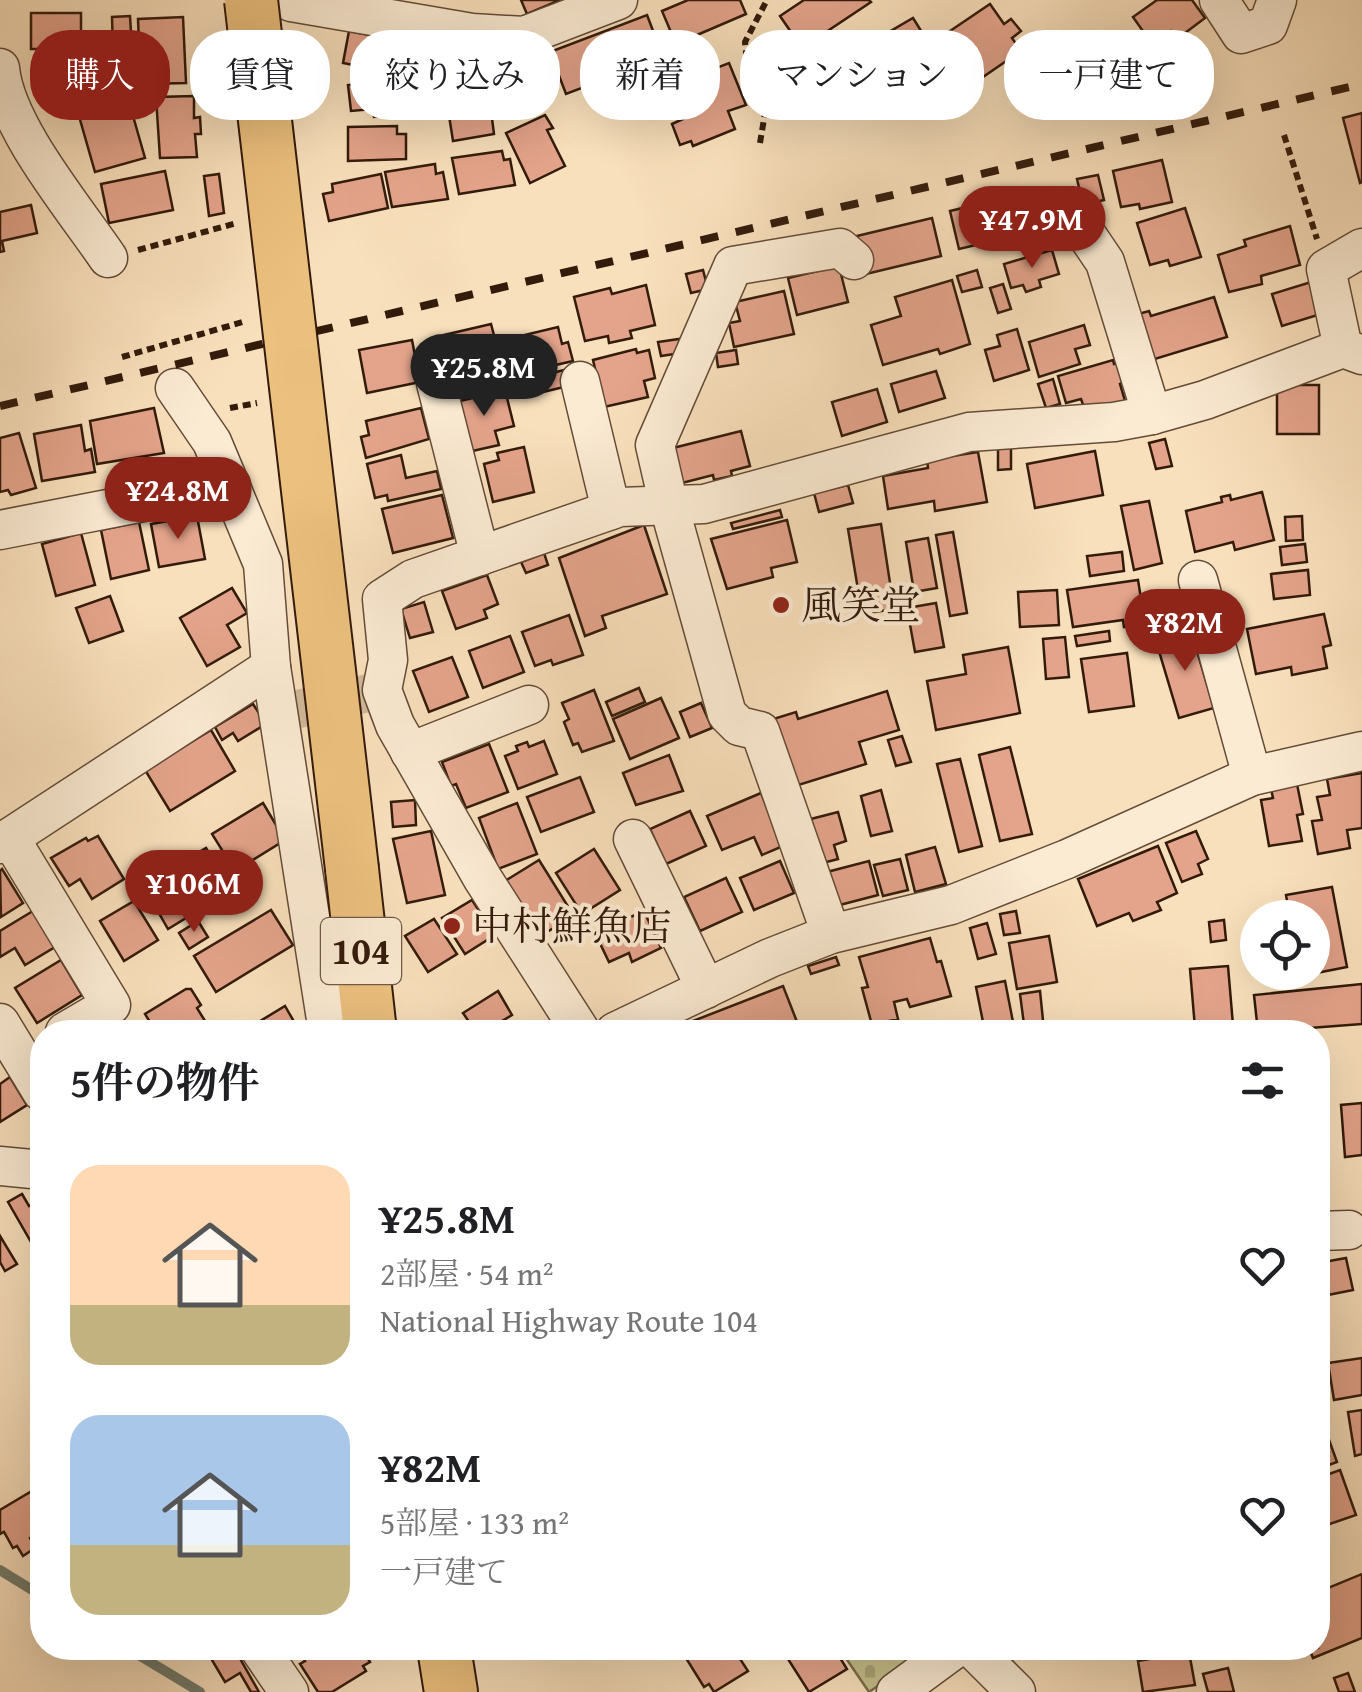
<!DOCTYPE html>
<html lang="ja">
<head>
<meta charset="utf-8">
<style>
  :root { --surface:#fff; --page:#f2f2f2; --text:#202124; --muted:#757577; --accent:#8f2418 }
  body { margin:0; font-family:"Gentium Book Plus","Noto Serif JP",serif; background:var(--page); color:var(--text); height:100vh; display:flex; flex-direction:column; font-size:38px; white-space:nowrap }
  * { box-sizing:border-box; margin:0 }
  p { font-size:32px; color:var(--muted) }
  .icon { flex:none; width:55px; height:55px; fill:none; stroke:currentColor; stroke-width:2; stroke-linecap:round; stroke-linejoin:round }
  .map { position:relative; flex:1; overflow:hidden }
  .drawer { position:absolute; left:30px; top:1020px; width:1300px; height:640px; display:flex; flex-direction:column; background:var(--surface); border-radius:40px; box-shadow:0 10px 40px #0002 }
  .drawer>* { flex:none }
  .guide { position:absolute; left:30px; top:30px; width:1302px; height:90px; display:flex; gap:20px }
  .fabs { position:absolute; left:1240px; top:900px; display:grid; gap:20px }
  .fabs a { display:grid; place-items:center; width:90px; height:90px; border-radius:50%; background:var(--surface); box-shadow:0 10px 40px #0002; font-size:50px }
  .price { position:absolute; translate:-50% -85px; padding:0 22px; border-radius:35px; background:var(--accent); color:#fff; font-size:32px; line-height:65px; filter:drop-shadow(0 2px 5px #0008) }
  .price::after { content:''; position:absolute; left:50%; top:60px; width:30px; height:22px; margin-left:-15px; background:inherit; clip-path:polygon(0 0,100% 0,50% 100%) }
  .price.on { background:#222; color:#fff }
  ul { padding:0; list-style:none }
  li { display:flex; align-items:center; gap:30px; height:250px; padding:0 40px }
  li span { display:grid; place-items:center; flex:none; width:280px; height:200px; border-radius:30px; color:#555 }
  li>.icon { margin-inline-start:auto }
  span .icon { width:120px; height:120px; fill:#fffc; stroke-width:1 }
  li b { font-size:42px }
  h2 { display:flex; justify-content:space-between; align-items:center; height:120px; padding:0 40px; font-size:42px }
  .tag { padding:0 35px; border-radius:40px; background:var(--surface); box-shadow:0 10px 40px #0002; font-size:35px; line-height:90px }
  .tag.on { background:var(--accent); color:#fff }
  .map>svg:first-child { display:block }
</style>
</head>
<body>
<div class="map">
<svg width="1362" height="1692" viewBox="0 0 1362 1692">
  <defs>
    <pattern id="cemetery-stones" width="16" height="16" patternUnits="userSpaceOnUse" patternTransform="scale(2.5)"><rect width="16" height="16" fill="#c6c08b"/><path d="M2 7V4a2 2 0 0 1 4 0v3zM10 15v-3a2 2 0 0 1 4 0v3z" fill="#aba477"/></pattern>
  </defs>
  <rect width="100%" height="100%" fill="#f9e0bc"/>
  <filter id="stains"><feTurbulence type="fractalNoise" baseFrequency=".002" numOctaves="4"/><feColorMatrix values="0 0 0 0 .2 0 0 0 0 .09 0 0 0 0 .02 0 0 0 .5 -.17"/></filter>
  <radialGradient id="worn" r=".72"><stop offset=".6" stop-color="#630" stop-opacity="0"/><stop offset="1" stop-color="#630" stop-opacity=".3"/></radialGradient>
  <path fill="url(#cemetery-stones)" stroke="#7c6e4c" stroke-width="2.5" d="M839 1648H933L869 1692Z"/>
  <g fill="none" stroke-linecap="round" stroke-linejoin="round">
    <g stroke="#737c6d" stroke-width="10">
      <path d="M0 1570 42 1596"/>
      <path d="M127 1648 200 1692"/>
    </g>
  </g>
  <g fill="#e4a48b" stroke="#331b0c" stroke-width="2.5">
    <path d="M521 0H560L527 14Z"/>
    <path d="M688 0H740L746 14 676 44 662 11Z"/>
    <path d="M804 0H869L871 2 802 48 780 16Z"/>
    <path d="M1157 0H1192L1205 18 1177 39 1171 31 1152 44 1133 17Z"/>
    <path d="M990 4 1004 24 1011 19 1021 31 1012 38 1021 51 983 77 950 31Z"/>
    <rect x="31" y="13" width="50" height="36"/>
    <path d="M647 15 663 57 566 94 550 52Z"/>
    <path d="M130 16 132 49 113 50 112 17Z"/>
    <path d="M183 17 186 83 147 84 145 44H139L138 19Z"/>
    <path d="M913 18 935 53 899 75 877 39Z"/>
    <path d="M349 31 396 40 390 72 343 63Z"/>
    <path d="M451 52 495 57 492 91 447 86Z"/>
    <path d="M729 63 746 105 728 111 735 129 693 146 691 141 680 145 672 124 683 119 670 86Z"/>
    <path d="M410 78 413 113 374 117 373 109 351 111 348 85Z"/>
    <path d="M194 96V118L200 117 201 134H195L197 157 160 158 156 97Z"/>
    <path d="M129 102 145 158 95 172 79 116Z"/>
    <path d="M490 103 494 134 453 141 448 109Z"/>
    <path d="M1362 113V182L1360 183 1343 118Z"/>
    <path d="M545 115 553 128 547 130 565 166 530 183 506 133Z"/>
    <path d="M397 126V134H406V159L348 161V127Z"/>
    <path d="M502 151 504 160 510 159 515 185 459 194 452 158Z"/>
    <path d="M1162 160 1172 202 1140 209 1139 204 1121 207 1113 171Z"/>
    <path d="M435 164 436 174 443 172 448 199 392 207 385 172Z"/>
    <path d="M165 171 173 210 109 223 101 184Z"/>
    <path d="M219 174 224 213 209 216 204 176Z"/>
    <path d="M381 174 388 208 329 221 323 194 333 192 332 184Z"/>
    <path d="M1098 175 1104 200 1083 205 1077 179Z"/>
    <path d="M1030 192 1039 230 959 249 950 211Z"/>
    <path d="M31 205 37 233 2 241 4 251 0 252V212Z"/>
    <path d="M1185 208 1201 257 1170 266 1168 260 1150 265 1137 223Z"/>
    <path d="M932 218 941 256 866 274 857 236Z"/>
    <path d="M1290 226 1300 265 1261 276 1262 284 1229 292 1218 255 1246 246 1244 240Z"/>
    <path d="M1052 250 1059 274 1039 280 1041 287 1026 292 1023 285 1011 288 1004 264Z"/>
    <path d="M839 266 848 302 797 315 788 278Z"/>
    <path d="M703 270 708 289 691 293 686 274Z"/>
    <path d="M977 270 982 287 962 292 957 276Z"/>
    <path d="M952 280 970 344 940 354 938 349 883 365 871 325 901 316 895 297Z"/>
    <path d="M1311 282 1321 314 1282 326 1272 294Z"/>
    <path d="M1003 284 1011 309 998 313 990 288Z"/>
    <path d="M646 285 655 325 630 331 632 338 609 343 608 336 585 341 574 297 610 288 612 294Z"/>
    <path d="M784 291 794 334 734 347 729 323 740 321 735 302Z"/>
    <path d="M1214 297 1227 337 1145 362 1131 316 1149 311 1151 316Z"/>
    <path d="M491 324 504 373 489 377 491 383 474 387 471 374 455 378 444 335Z"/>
    <path d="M1084 325 1090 345 1075 349 1080 364 1039 377 1029 342Z"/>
    <path d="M558 327 562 344 568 342 573 361 512 375 504 340Z"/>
    <path d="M1017 329 1029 370 994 381 985 350 1000 346 997 335Z"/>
    <path d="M679 339 681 353 661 356 658 342Z"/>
    <path d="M412 340 420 382 367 393 359 350Z"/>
    <path d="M636 349 637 353 649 350 655 378 644 381 648 397 604 407 593 360Z"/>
    <path d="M736 350 738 364 718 367 716 353Z"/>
    <path d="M1113 360 1114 364 1118 363 1124 382 1120 384 1125 401 1086 413 1081 399 1066 403 1058 376Z"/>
    <path d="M568 369 572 385 539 393 536 377Z"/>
    <path d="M936 371 945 398 899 412 891 384Z"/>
    <path d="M1053 379 1060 404 1046 408 1038 384Z"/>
    <rect x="1277" y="385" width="42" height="49"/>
    <path d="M877 389 887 422 842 436 832 402Z"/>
    <path d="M505 390 514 426 495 431 499 445 468 452 456 402Z"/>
    <path d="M154 408 164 453 97 464 90 421Z"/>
    <path d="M421 408 429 439 366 458 361 437 369 435 366 421Z"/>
    <path d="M81 425 85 451 91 449 95 472 42 481 34 434Z"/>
    <path d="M741 431 750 466 731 471 732 476 714 480 713 475 682 483 673 448Z"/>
    <path d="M19 433 36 488 11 495 8 490 0 492V438Z"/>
    <path d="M1165 439 1172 466 1156 469 1149 443Z"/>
    <path d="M524 447 534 492 493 502 484 464 499 460 497 453Z"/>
    <path d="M998 448H1011V469L998 470Z"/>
    <path d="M1095 451 1103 495 1035 508 1027 464Z"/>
    <path d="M978 452 987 502 935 511 934 501 888 509 883 476 928 468 927 460Z"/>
    <path d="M401 455 406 478 437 471 441 489 388 501 387 495 375 498 367 464Z"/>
    <path d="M848 485 853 503 819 512 814 493Z"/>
    <path d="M1262 492 1274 540 1235 550 1233 542 1195 552 1186 511 1222 502 1221 497 1230 495 1231 500Z"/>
    <path d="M442 495 453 538 393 553 382 509Z"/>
    <path d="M1149 501 1162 563 1134 570 1121 506Z"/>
    <path d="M780 510 782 517 733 529 731 523Z"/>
    <path d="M197 516 205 559 159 567 151 524Z"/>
    <path d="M1302 516 1303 540 1286 541 1285 517Z"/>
    <path d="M787 520 797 562 771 568 773 577 727 589 711 539Z"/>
    <path d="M139 522 149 570 111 579 101 530Z"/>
    <path d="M881 524 894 609 862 614 848 529Z"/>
    <path d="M644 525 667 594 602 616 606 628 585 636 559 558Z"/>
    <path d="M953 532 967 613 950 616 936 535Z"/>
    <path d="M81 533 95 585 56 596 42 544Z"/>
    <path d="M928 538 937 588 914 592 906 542Z"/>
    <path d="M1305 544 1307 562 1282 565 1280 547Z"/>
    <path d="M1122 552 1124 571 1090 576 1087 556Z"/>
    <path d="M544 553 548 565 526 573 521 562Z"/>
    <path d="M1308 570 1310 595 1274 599 1271 574Z"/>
    <path d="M487 575 498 604 484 610 487 618 456 629 442 591Z"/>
    <path d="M1138 580 1144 617 1139 618 1140 624 1124 627 1123 620 1073 627 1067 590Z"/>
    <path d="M232 588 247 613 227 625 240 647 207 666 180 618Z"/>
    <path d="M1057 590 1059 625 1020 627 1018 592Z"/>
    <path d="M110 596 123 631 89 643 76 608Z"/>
    <path d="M424 602 433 632 410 638 401 609Z"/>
    <path d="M936 603 944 647 915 652 907 608Z"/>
    <path d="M1181 603 1187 623 1153 633 1147 614Z"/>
    <path d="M1324 614 1331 645 1323 647 1327 668 1292 675 1291 667 1256 674 1247 629Z"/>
    <path d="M569 615 583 655 553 665 551 660 535 666 522 632Z"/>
    <path d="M1109 631 1110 641 1077 646 1075 636Z"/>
    <path d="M1191 631 1214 708 1179 718 1156 641Z"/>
    <path d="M510 636 524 672 483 688 469 651Z"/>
    <path d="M1065 637 1069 677 1046 679 1043 639Z"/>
    <path d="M1008 647 1020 713 936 730 927 681 966 674 963 655Z"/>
    <path d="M1127 653 1134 706 1089 712 1081 659Z"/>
    <path d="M452 657 468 697 429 712 413 671Z"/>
    <path d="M639 688 645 702 612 716 606 702Z"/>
    <path d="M594 690 614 741 582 752 578 743 573 745 564 722 569 719 562 703Z"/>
    <path d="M887 691 899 730 859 742 866 764 792 787 770 720 796 712 798 719Z"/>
    <path d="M661 698 679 738 630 759 613 719Z"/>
    <path d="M701 703 712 728 690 737 680 712Z"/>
    <path d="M253 704 266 724 238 741 233 733 222 740 215 727Z"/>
    <path d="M211 730 235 771 170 811 145 770Z"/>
    <path d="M902 736 911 762 896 766 888 740Z"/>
    <path d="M544 741 557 774 518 789 505 756 518 751 516 746 527 742 529 747Z"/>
    <path d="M489 744 508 792 466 808 456 784 451 786 442 762Z"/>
    <path d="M1010 747 1032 834 1000 841 979 755Z"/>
    <path d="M669 755 683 791 636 805 623 773Z"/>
    <path d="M960 759 982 846 959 852 937 764Z"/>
    <path d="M1362 773V828L1347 830 1350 848 1318 854 1312 821 1322 820 1317 797 1330 795 1327 779Z"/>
    <path d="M580 777 594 812 541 832 527 797Z"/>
    <path d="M1297 784 1303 814 1297 815 1302 841 1269 846 1261 800 1273 798 1271 789Z"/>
    <path d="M881 790 892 831 871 836 861 796Z"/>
    <path d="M761 793 783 846 762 855 754 837 722 850 707 816Z"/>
    <path d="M415 800 416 825 393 827 391 802Z"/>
    <path d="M263 803 285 840 235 871 212 834Z"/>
    <path d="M517 803 537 854 498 869 479 818Z"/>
    <path d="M690 811 706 846 666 864 650 829Z"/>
    <path d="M838 812 846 841 834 845 838 859 819 864 807 820Z"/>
    <path d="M431 831 445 895 407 903 393 839Z"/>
    <path d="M1196 831 1208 859 1198 864 1202 874 1182 882 1166 843Z"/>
    <path d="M98 836 124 879 92 899 80 879 69 886 51 858 86 838 88 841Z"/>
    <path d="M1158 846 1177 893 1157 902 1161 910 1133 921 1129 913 1097 926 1078 879Z"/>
    <path d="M935 847 946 884 915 892 906 855Z"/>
    <path d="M206 848 228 883 182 910 186 918 168 929 152 901 167 892 157 877Z"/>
    <path d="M594 849 620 890 582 914 556 873Z"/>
    <path d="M900 859 908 890 883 896 874 865Z"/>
    <path d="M539 860 574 916 540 936 505 881Z"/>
    <path d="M780 861 794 893 754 910 740 878Z"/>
    <path d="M869 861 878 895 836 906 827 872Z"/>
    <path d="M2 869 23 903 1 917 0 871Z"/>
    <path d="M726 878 742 912 700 931 684 897Z"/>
    <path d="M1332 887 1347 967 1301 976 1300 972H1312V918H1290L1286 895Z"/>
    <path d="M472 900 495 935 465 954 442 918Z"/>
    <path d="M134 901 158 940 124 961 100 921Z"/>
    <path d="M271 910 293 945 216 992 194 956Z"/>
    <path d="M33 911 55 947 25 965 15 948 0 957V931Z"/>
    <path d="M644 911 661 948 632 962 629 953 609 962 595 933Z"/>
    <path d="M1016 911 1020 933 1004 935 1000 914Z"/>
    <path d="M434 919 457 954 428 972 405 936Z"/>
    <path d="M1224 920 1226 940 1211 942 1209 922Z"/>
    <path d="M198 921 208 937 189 949 179 933Z"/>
    <path d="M987 923 996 954 978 959 970 928Z"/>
    <path d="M1049 936 1057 982 1017 989 1009 943Z"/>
    <path d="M930 938 937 962 941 961 951 996 910 1007 907 999 894 1002 898 1019 872 1025 862 988 868 987 859 957Z"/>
    <path d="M836 957 839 965 811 974 808 966Z"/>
    <path d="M61 960 82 995 37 1023 15 988Z"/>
    <path d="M1228 966 1233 1025 1195 1028 1190 969Z"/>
    <path d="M1005 981 1014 1027 985 1032 976 987Z"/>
    <path d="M1362 984V1024L1258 1032 1254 995Z"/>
    <path d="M783 986 801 1032H698L693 1021Z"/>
    <path d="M186 989H191L201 1005 197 1008 210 1029 204 1032H156L145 1014Z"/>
    <path d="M498 991 512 1015 484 1032H476L463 1013Z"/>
    <path d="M1040 991 1044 1030 1025 1032 1020 994Z"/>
    <path d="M285 1006 300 1032H242Z"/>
    <path d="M10 1077 27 1105 0 1122V1084Z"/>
    <path d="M1362 1103V1155L1345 1157 1341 1105Z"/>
    <path d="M22 1194 29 1206 39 1200 42 1206V1261L8 1202Z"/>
    <path d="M0 1236 17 1264 5 1271 0 1262Z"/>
    <path d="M1346 1258 1353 1290 1318 1297V1263Z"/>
    <path d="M1362 1358V1395L1334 1400 1328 1363Z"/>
    <path d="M1362 1410V1454L1355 1456 1348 1412Z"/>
    <path d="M1320 1415 1337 1462 1318 1469V1416Z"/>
    <path d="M1340 1470 1356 1515 1318 1528V1478Z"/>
    <path d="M42 1485V1531L30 1538 35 1548 23 1556 17 1546 13 1548 4 1532 0 1534V1510Z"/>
    <path d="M1362 1574V1638L1313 1658 1309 1648H1318V1592Z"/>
    <path d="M222 1648H234L259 1692H251L240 1673 225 1682 209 1655Z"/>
    <path d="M305 1648H376L378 1651 367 1657 370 1662 363 1666 366 1671 332 1692H318L300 1664 305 1661 299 1651Z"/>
    <path d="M684 1648H733L748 1671 714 1692 709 1684 704 1687 681 1650Z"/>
    <path d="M781 1648H834L847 1669 809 1692Z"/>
    <path d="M1189 1652 1195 1685 1143 1692 1138 1661Z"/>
    <path d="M1228 1668 1234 1692H1208L1203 1674Z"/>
    <path d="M1348 1673 1355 1692H1339L1334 1678Z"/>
  </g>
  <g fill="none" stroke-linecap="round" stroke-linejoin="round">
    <path stroke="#d1b999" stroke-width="38" stroke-dasharray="38 19" stroke-linecap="butt" d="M276 714 382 690"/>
    <g stroke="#644c38" stroke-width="41">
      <g id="minor">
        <path d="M1219 0 1241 34 1268 25 1277 0"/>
        <path d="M291 2 472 33 524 36 618 0"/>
        <path d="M0 68C5 126 75 209 108 258"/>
        <path d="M1082 228 1105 262 1152 415"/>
        <path d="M1343 348 1326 269 1362 248"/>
        <path d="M580 381 611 510"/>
        <path d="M436 383 480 556"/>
        <path d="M175 388 212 442 263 564 271 667"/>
        <path d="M0 530 231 485"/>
        <path d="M1198 580 1252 776"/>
        <path d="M410 752 529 705"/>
        <path d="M10 838 111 1005 65 1032"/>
        <path d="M633 839 706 989"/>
        <path d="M0 844 271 667 328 1032"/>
        <path d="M831 934 760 731 739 726 727 714 669 506 655 445 733 266 840 248 854 260"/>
        <path d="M0 1023 42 1092"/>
        <path d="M581 1032 483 879 395 725 382 690 388 660 382 599 413 579 620 507 704 504 969 432 1114 422 1152 415 1205 400 1343 348 1362 355"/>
        <path d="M615 1032 770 958 831 934 951 905 1067 859 1252 776 1362 751"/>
        <path d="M0 1166 42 1170"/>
        <path d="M1318 1231 1349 1230"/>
        <path d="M259 1648 289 1692"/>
        <path d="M972 1648 1016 1692"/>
        <path d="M896 1692 956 1648"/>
      </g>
    </g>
    <g stroke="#331b0c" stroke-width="56">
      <g id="highway">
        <path d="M352 869 370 1032"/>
        <path d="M444 1648 451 1692"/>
      </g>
    </g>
    <g stroke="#331b0c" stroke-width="6" stroke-dasharray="8 5" stroke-linecap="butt">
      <path d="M1284 135 1317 239"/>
      <path d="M760 143 767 101 762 83 747 62 745 42 767 0"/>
      <path d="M138 250 237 223"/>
      <path d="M122 357 246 321"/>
      <path d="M230 408 257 403"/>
    </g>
    <use href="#minor" stroke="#fbebd3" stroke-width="38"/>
    <use href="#highway" stroke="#ecc07e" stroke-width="52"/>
    <path stroke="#331b0c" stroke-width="8" stroke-dasharray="18 18" stroke-linecap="butt" d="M0 406 1362 84"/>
    <g stroke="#331b0c" stroke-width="56" stroke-linecap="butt">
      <path id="highway-bridge" d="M251 0 352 869"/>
    </g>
    <use href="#highway-bridge" stroke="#ecc07e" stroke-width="52"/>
  </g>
  <g fill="#8f2418" stroke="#fbebd3" stroke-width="4">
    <circle cx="781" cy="605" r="10"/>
    <circle cx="452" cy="926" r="10"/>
  </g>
  <g text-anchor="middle" stroke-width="8" stroke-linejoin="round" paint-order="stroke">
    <rect fill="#fbebd3" stroke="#6f5948" stroke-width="2.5" x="321" y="918" width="80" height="66" rx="8"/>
    <g font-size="38" font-weight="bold" fill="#331b0c">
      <text x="361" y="964">104</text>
    </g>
    <g font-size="40" fill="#331b0c" stroke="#fbebd3" text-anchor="start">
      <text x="801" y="619">風笑堂</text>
      <text x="472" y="940">中村鮮魚店</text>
    </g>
  </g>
  <rect width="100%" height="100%" filter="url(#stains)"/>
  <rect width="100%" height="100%" fill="url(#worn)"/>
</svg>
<div class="fabs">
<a><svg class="icon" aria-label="locate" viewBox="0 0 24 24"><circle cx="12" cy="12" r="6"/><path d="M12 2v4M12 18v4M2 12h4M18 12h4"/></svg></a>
</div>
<b class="price" style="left:1032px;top:271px">¥47.9M</b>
<b class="price on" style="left:484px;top:419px">¥25.8M</b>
<b class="price" style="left:178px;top:542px">¥24.8M</b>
<b class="price" style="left:1185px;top:674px">¥82M</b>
<b class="price" style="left:194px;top:935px">¥106M</b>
<div class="guide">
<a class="tag on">購入</a>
<a class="tag">賃貸</a>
<a class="tag">絞り込み</a>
<a class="tag">新着</a>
<a class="tag">マンション</a>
<a class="tag">一戸建て</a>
</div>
<section class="drawer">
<h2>5件の物件<svg class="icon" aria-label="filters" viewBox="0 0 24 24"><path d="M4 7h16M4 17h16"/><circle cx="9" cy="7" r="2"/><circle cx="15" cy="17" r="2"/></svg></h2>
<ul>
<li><span style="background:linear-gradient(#ffd9b3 70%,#c2b280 0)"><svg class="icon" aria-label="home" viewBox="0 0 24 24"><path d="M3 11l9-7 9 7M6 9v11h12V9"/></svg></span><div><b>¥25.8M</b><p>2部屋 · 54 m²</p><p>National Highway Route 104</p></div><svg class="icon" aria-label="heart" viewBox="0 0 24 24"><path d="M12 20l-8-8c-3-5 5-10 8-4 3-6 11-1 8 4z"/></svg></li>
<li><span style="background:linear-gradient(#a9c7e8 65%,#c2b280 0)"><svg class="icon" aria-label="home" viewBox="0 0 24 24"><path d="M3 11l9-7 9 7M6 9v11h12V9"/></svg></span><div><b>¥82M</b><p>5部屋 · 133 m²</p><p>一戸建て</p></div><svg class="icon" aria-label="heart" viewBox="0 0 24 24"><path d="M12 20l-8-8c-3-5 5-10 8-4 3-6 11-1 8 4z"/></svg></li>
</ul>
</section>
</div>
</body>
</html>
